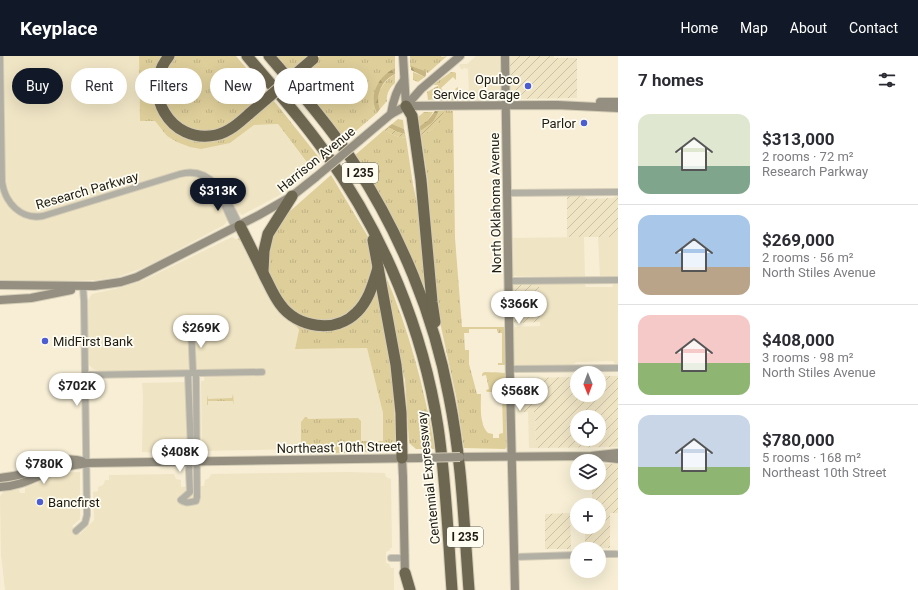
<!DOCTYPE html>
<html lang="en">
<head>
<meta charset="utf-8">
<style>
  :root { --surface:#fff; --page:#f7f7f7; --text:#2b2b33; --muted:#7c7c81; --line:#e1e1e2; --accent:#111827 }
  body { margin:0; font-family:Roboto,sans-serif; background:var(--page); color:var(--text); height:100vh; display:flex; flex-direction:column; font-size:15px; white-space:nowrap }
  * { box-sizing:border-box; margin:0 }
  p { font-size:13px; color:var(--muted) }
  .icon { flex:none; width:22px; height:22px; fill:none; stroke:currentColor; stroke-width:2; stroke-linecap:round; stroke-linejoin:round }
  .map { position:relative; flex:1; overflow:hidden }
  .sheet { display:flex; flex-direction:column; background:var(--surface); width:300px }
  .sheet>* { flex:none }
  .top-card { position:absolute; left:12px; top:12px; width:380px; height:36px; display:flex; gap:8px }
  .needle { width:26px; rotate:179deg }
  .tools { position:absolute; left:570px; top:310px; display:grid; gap:8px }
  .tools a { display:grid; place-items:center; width:36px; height:36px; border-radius:50%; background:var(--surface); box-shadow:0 4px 16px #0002; font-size:20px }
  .price { position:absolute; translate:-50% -34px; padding:0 9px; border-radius:14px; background:#fff; color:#222; font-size:13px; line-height:26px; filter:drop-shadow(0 1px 2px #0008) }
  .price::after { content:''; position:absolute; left:50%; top:24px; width:12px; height:9px; margin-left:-6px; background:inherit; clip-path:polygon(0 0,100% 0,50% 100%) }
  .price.selected { background:var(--accent); color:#fff }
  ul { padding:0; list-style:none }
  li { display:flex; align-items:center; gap:12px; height:100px; padding:0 20px }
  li+li { border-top:1px solid var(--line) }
  li span { display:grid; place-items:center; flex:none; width:112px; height:80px; border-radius:12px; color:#555 }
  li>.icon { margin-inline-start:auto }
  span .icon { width:48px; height:48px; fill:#fffc; stroke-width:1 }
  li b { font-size:17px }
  h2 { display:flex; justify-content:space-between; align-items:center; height:48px; padding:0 20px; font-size:17px }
  .tag { padding:0 14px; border-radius:18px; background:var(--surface); box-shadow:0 4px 16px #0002; font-size:14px; line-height:36px }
  .tag.selected { background:var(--accent); color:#fff }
  header { display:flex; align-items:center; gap:24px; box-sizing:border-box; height:56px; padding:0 20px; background:var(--accent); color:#fff }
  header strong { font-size:19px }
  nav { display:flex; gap:22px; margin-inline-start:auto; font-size:14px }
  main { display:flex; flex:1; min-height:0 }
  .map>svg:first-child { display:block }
</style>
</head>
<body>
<header>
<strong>Keyplace</strong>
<nav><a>Home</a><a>Map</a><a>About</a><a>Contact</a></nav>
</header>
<main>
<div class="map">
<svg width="618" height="534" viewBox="0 0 618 534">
  <defs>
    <pattern id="industrial-furrows" width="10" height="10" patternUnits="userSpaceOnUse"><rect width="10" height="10" fill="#efe4c4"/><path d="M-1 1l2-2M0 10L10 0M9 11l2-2" fill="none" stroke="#ccc3a7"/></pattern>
    <pattern id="grass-tufts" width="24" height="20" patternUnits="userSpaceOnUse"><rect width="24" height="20" fill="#dece9a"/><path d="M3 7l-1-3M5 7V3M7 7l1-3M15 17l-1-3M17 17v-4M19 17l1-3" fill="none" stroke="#beb084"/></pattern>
    <pattern id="forest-firs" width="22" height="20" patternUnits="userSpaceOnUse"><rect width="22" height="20" fill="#c7b681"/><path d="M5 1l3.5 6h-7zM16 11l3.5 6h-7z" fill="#aa9c6e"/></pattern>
    <pattern id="garden-furrows" width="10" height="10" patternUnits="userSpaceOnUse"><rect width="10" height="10" fill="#dece9a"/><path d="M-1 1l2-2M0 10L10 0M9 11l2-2" fill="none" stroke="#beb084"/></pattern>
  </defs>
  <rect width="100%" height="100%" fill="#f7eed5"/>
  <g fill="#efe4c4">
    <path d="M4 0H139L140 65H155L167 80 230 87 254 69 278 68 312 114 278 140 242 159 237 155 220 127 208 117 195 113V120L208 126 218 138 228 164 224 169 159 204 140 213 118 221 97 224 0 226V88L5 87Z"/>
    <path d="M476 0H503L502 40 499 43 466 44 464 42V39L469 38 468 13 464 12 462 14 459 10 460 8H467Z"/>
    <path d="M232 181 243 187 275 251 298 272 299 274 295 293 367 292 383 357 384 385H303L302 393 202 395 201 325H204V317H201L200 314 100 315 93 313 89 309 88 306V244L92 238 119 232 142 225Z"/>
    <path d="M584 181 585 221 512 220 511 182Z"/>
    <path d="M598 181H618V220H600Z"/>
    <path d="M584 227 586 231H612L613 230 612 227H618V308H615L613 305 576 306 573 309H514L513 271 540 270 539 228Z"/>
    <path d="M186 326 187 393 181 398 142 396 143 340 142 327Z"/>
    <path d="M528 356H535L536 392H529Z"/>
    <path d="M80 416V463L72 470 80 478 94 464 93 436 98 435V431L103 429 105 424H109V419L174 418 176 423 181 424V431L204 430 205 424 209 422 211 418 347 416 385 417 386 421 391 423 392 492H390V494L386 496V507L389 508 391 512H394V534H5L1 498 0 440 4 435 19 433 20 437H25V432L59 417Z"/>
  </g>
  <g fill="url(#industrial-furrows)" fill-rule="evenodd">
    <path d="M509 0H554V2H577V42L518 43 513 42 510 35Z"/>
    <path d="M617 139H618V181H567V140H584L587 143 613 142Z"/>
    <path d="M514 228H539L540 266 515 267 512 265V229Z"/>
    <path d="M599 320H618V391L536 392 535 356H518L517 322 577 321V339H599ZM577 361H599V383H577Z"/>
    <path d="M599 408H618V457H610V492H585V471H599V449H592V427H599Z"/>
    <path d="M570 457 571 493H545V458Z"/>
  </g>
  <g fill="url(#grass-tufts)">
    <path d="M139 0H165L163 3 162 58 207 83 267 46 274 45 321 104 312 113 278 68 254 69 230 87 201 93 190 91 177 86 167 80 155 65H140Z"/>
    <path d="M172 0H236L264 33 263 40 229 71 204 77 177 67 160 40 168 5Z"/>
    <path d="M275 0H311L294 14H287Z"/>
    <path d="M320 0H395V12C379 20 368 40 377 57L344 85 297 25 299 19Z"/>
    <path d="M410 0H441L442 1 447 0 428 17 417 12 410 11Z"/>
    <path d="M413 16 425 21 418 26 413 24Z"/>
    <path d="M451 16H454L456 17V24L453 21 441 32 443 35 442 37 445 41 450 37 453 40 458 36 455 33 458 31V42L456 44 441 45 440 36 438 29H433Z"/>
    <path d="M395 18V27C390 31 386 38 387 45L380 53C375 38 383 25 395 18Z"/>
    <path d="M434 32 436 43 428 44 427 36Z"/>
    <path d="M444 53 453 55 455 182 462 271H506V309H498V307H502V277H498L497 273H469V277H464L465 294H469V308L477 338H481C481 349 479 369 488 377L493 378V382H499V378L503 377 502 336H487L486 334 489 333 486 319 482 320V318L484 316 507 317 508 390 505 393 464 392 456 340 438 257 429 156 428 127 421 79C432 75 442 65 444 53Z"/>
    <path d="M424 56H433L428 64 420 70 418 61Z"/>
    <path d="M398 63 403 64 404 73 392 68Z"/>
    <path d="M384 74 396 80 406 82 413 129 422 169 428 240 400 178 354 100Z"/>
    <path d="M331 119 370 184 373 205 371 224 357 251 335 265 307 264 283 248 268 218 266 195 281 163Z"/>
    <path d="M242 181 284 258 338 270 376 227 391 295 396 386 393 392 385 395 349 397 309 398 302 394 301 390V366L305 361H307L308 363 358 362 361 365V385H383V357L367 292 295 293 299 274 298 272 275 251 243 187 237 183Z"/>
    <path d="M384 216C409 273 424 331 435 393H416L409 387 405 324 394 283Z"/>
    <path d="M233 338 234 349 233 345H208V349H207V339L208 343 232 342Z"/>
  </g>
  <g fill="url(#forest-firs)">
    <path d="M411 10 425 15 426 16V19L425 21 411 14Z"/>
    <path d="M395 12V18C382 24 375 39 380 53L377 57C368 40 378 20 395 12Z"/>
    <path d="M438 30 441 44 436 43 434 32Z"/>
    <path d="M435 55H439C436 64 430 71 420 75V70L428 64Z"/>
    <path d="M392 68 404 73 405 78 397 76 388 71Z"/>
  </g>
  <g fill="url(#garden-furrows)">
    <path d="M439 55H444C441 66 432 75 421 79L420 75 433 66Z"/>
    <path d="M388 71 397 76 405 78 406 82 396 80 384 74Z"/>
  </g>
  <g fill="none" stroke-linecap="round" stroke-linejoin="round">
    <g stroke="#d4ccb6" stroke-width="8">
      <g id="street">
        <path d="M0 0 2 126C5 147 21 164 43 160L180 118C214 109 228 145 240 170"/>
        <path d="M220 134 221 141 235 172"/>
        <path d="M507 137 618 136"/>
        <path d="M508 225 618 224"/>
        <path d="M191 270 193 317"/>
        <path d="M509 313 618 312"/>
        <path d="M85 319 262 316"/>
        <path d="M181 444C185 448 190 446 196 445L197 441 196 317"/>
        <path d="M181 444 190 436 189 414 191 395 188 318"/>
        <path d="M76 475 85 467 87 459 84 245 83 231"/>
        <path d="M599 498H616"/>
        <path d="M515 501 577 499"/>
        <path d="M391 502H405"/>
      </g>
    </g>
    <g stroke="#d4ccb6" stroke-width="10">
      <g id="secondary">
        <path d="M403 0 406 50"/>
        <path d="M505 0 510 330 515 534"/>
        <path d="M600 46H618"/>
        <path d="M406 50 557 49 618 52"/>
        <path d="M391 58C393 45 396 34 404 24"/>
        <path d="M359 85 391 58 406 50 421 33 460 0"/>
        <path d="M0 229 94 230 121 226 137 221 259 159 292 140 316 121"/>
        <path d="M0 244 31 242 71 234"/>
        <path d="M460 401 591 400 618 397"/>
        <path d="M600 401 618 403"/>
        <path d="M402 402 403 421 405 521"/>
        <path d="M0 422C8 421 17 420 25 417 43 411 62 399 82 405"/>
        <path d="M0 431C23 430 36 420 56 413 66 410 77 409 87 407L420 402"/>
      </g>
    </g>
    <g stroke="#d4ccb6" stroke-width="13">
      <g id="highway">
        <path d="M169 0C140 35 170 89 216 79 229 76 239 67 249 58"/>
        <path d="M247 0C274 32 303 64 327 99 384 179 423 274 438 371 446 425 448 480 452 534"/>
        <path d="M269 0C299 35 329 69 354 107 400 177 434 259 449 341 462 405 464 470 469 534"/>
        <path d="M406 50 412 60 421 124 432 246 435 266"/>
        <path d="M240 170C248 186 256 202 264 219 269 228 273 239 280 248 297 272 336 278 357 256 369 244 373 228 378 212"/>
        <path d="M373 184 396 309 401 357 402 402"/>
        <path d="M263 215 264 195 268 178 292 140"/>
        <path d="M405 517 410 534"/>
      </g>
    </g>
    <use href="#street" stroke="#b2afa4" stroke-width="6"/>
    <use href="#secondary" stroke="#948f80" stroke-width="8"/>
    <use href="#highway" stroke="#6d6650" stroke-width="11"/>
    <g stroke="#d4ccb6" stroke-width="10" stroke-linecap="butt">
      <g id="secondary-bridge">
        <path d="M316 121 359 85"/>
        <path d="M420 402 460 401"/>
      </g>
    </g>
    <g stroke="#d4ccb6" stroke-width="13" stroke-linecap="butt">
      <path id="highway-bridge" d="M249 58 313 3"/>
    </g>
    <use href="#secondary-bridge" stroke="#948f80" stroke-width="8"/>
    <use href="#highway-bridge" stroke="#6d6650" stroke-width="11"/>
  </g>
  <g fill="#4c5dd2" stroke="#fffcf2" stroke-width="1.5">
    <circle cx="528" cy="30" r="4"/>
    <circle cx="584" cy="67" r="4"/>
    <circle cx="45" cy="285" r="4"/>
    <circle cx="40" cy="446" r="4"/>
  </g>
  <g text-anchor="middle" stroke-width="3.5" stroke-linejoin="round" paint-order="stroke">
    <g fill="#fffcf2" stroke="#615e55" stroke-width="1">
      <rect x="342" y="107" width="36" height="20" rx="3"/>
      <rect x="447" y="471" width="36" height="20" rx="3"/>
    </g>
    <g font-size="12" font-weight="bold" fill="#1d1b12">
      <text x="360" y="121">I 235</text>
      <text x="465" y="485">I 235</text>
    </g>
    <g font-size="13" fill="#1d1b12" stroke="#fffcf2" text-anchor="end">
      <text x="520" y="28">Opubco<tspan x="520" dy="15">Service Garage</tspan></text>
      <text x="576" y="72">Parlor</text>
      <text x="53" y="290" text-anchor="start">MidFirst Bank</text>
      <text x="48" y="451" text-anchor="start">Bancfirst</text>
    </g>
    <g font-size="13" fill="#1d1b12" stroke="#fffcf2">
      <text transform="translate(316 103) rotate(-39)" y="5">Harrison Avenue</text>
      <text transform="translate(87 134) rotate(-16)" y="5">Research Parkway</text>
      <text transform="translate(495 147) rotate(-91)" y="5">North Oklahoma Avenue</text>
      <text transform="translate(339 391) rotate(-1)" y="5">Northeast 10th Street</text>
      <text transform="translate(428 422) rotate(-96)" y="5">Centennial Expressway</text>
    </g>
  </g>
</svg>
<div class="tools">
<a><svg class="needle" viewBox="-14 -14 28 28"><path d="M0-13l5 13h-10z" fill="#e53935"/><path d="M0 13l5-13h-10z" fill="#7c7c81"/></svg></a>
<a><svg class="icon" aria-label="locate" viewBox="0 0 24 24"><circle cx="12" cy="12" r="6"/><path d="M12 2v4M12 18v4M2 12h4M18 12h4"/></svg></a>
<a><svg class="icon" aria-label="layers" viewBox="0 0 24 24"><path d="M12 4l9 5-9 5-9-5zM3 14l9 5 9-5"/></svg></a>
<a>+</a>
<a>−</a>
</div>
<b class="price selected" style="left:218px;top:156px">$313K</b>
<b class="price" style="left:519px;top:269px">$366K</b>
<b class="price" style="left:201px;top:293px">$269K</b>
<b class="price" style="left:77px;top:351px">$702K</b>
<b class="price" style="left:520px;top:356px">$568K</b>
<b class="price" style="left:180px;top:417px">$408K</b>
<b class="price" style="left:44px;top:429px">$780K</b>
<div class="top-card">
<a class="tag selected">Buy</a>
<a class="tag">Rent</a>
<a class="tag">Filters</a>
<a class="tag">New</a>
<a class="tag">Apartment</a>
</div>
</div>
<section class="sheet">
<h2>7 homes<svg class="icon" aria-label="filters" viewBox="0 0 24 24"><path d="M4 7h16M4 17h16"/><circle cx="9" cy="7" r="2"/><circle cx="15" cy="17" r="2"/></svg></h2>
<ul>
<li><span style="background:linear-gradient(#dfe7d0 65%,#7fa58c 0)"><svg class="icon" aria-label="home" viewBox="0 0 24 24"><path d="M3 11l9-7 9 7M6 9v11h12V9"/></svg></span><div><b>$313,000</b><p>2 rooms · 72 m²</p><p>Research Parkway</p></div></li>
<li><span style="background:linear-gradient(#a9c7e8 65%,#b9a48a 0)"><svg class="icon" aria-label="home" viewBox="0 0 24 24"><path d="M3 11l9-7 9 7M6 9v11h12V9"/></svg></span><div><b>$269,000</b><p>2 rooms · 56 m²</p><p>North Stiles Avenue</p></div></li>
<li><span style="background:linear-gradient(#f6c9c9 60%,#8fb573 0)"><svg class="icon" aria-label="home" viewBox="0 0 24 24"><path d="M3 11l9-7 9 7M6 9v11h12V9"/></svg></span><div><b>$408,000</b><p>3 rooms · 98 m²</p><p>North Stiles Avenue</p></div></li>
<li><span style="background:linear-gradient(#c9d6e8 65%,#8fb573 0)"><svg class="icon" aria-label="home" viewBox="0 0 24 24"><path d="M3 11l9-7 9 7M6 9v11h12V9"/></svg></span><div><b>$780,000</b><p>5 rooms · 168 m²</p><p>Northeast 10th Street</p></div></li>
</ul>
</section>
</main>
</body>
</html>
